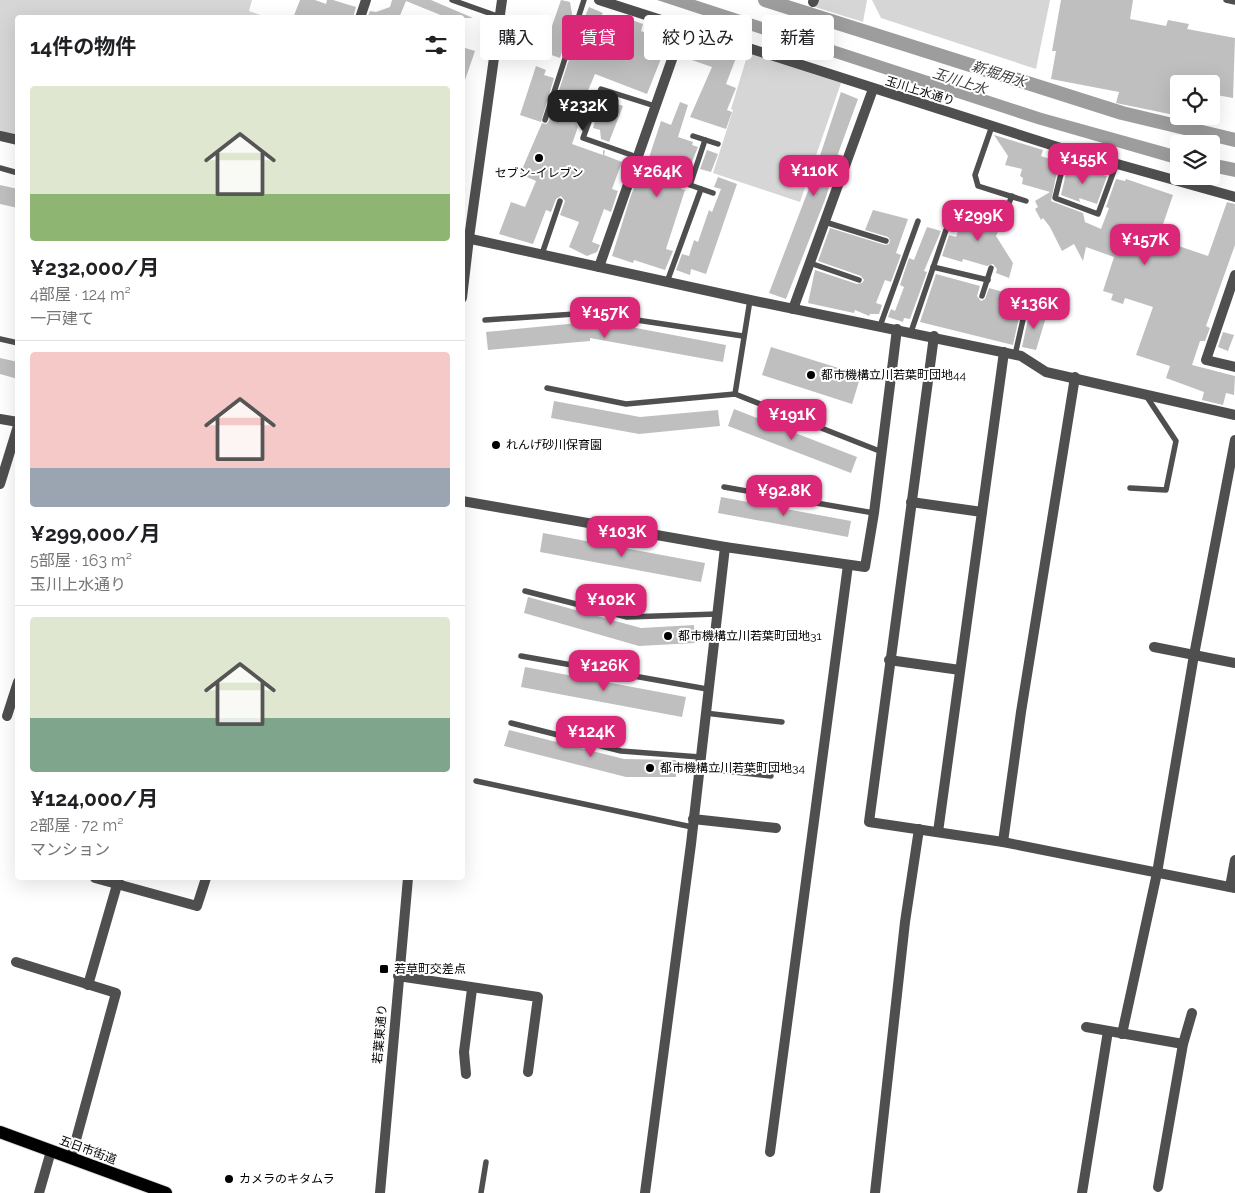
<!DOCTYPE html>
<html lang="ja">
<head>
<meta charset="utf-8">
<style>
  :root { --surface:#fff; --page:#f2f2f2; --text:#202124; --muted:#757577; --line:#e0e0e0; --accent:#db2777 }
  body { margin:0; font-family:Raleway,"Noto Sans JP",sans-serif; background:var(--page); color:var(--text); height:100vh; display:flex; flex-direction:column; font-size:19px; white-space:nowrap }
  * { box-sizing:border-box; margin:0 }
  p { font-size:16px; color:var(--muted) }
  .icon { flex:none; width:28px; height:28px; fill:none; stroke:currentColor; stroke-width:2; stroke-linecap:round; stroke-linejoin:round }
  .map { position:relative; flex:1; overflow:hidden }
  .side { position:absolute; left:15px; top:15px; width:450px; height:865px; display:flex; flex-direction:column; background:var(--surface); border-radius:5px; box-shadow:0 5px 20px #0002 }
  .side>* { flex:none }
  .hud { position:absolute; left:480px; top:15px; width:475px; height:45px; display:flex; gap:10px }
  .controls { position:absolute; left:1170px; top:75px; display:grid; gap:10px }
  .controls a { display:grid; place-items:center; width:50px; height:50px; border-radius:5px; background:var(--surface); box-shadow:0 5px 20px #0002; font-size:25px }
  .price { position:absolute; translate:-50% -42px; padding:0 11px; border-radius:10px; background:var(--accent); color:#fff; font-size:16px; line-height:32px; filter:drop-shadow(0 1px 2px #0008) }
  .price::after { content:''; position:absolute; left:50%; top:30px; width:15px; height:11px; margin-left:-8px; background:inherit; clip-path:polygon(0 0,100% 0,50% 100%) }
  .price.on { background:#222; color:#fff }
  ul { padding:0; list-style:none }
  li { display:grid; align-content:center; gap:10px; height:265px; padding:0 15px }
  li+li { border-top:1px solid var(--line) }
  li span { display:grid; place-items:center; height:155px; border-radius:5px; color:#555 }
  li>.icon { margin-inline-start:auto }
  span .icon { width:90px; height:90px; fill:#fffc; stroke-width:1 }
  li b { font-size:21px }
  h2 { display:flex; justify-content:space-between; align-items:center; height:60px; padding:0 15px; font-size:21px }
  .pill { padding:0 18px; border-radius:5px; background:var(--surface); box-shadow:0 5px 20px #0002; font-size:18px; line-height:45px }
  .pill.on { background:var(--accent); color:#fff }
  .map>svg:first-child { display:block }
</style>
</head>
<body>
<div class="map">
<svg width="1235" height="1193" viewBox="0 0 1235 1193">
  <rect width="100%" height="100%" fill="#fff"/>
  <g fill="#d6d6d6">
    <path d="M0 0H252L249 11 266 17 18 18 17 137 0 133Z"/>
    <path d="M816 0H867L863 22 815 7Z"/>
    <path d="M872 0H1050L1036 69 881 18Z"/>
    <path d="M748 53 841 83 800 202 713 173 733 110 731 109Z"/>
  </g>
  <g fill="#9d9d9d">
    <path d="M657 0H695L1042 113 1179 151V165L1037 124Z"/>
    <path d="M1211 158 1235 163V177L1211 172Z"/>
  </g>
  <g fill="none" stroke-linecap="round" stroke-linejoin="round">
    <path stroke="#9d9d9d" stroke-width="14" d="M765 0 1122 113 1235 140"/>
  </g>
  <g fill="#bfbfbf">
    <path d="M300 0H315L326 4 327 0H333L356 7 353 18H293Z"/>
    <path d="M392 0H431L473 18H448L406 1 399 18H367L370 11 376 12 390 7Z"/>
    <path d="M561 0 570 2 573 20 560 58 543 52Z"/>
    <path d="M1061 0H1133L1130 19 1166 26 1168 20 1189 24 1187 29 1235 38 1233 98 1211 94V84H1179V116L1116 103 1119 92 1051 79 1056 51H1052Z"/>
    <path d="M589 7 603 13 601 16 629 27 632 20 643 24 641 31 666 41 663 48H669L667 52 664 51 647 94 595 74 587 93 594 96 589 108 569 100 578 127 572 144 603 155V150L605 151 604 155 622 162 612 189 618 191 611 212 604 209 592 242 600 245 597 252 587 256 569 247 579 222 560 215 565 201 561 196 556 199 551 212 546 210 533 244 499 234 511 202 525 207 536 181 520 174 542 123 546 124 549 121 576 38Z"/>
    <path d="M698 43 736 58 726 84 736 88 727 110 732 112 726 129 690 117 712 67 680 56 683 48H687L688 44 696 46Z"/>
    <path d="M462 47 475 51 464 83 462 82Z"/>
    <path d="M536 66 546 70 544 75 554 78 541 122 520 115Z"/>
    <path d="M841 92 858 99 831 173 833 174 826 197 786 299 769 293 811 183Z"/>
    <path d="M602 99 623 106 609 142 601 139 600 130 593 128Z"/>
    <path d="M680 102 688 105 678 137 693 142 692 145 698 147 681 189 685 190 666 249 673 251 665 270 634 260 633 263 612 256 631 195 641 173H644L661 121 671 125Z"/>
    <path d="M994 135 1043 150 1041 156 1059 162 1051 201 1083 213 1085 222 1101 229 1109 208 1106 207 1116 179 1125 181 1126 179 1173 195 1158 239 1208 256 1227 202 1235 204V245L1206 326 1210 328 1205 341H1200L1192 365 1235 376 1234 395 1226 393 1223 405 1202 400 1204 392 1166 378 1170 366 1136 355 1153 307 1125 298 1123 304 1111 300 1113 294 1103 291 1114 257 1086 247 1083 261 1074 244 1062 251 1050 227 1043 218 1041 220 1035 209 1038 207 1035 201 1050 192 1022 184 1023 178 1020 176 1022 169 1005 165 1008 156Z"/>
    <path d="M707 150 718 154 711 172 700 169Z"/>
    <path d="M1068 165 1107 176 1097 204 1079 198 1080 202 1061 195Z"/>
    <path d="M718 177 737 184 706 274 691 269 690 275 676 270 682 254 689 256 694 240 698 242 709 210 712 212 721 189 714 187Z"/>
    <path d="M0 185 18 189V208L0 204Z"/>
    <path d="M962 202 985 211 983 216 996 221 995 225 1000 227 996 236 1013 263 1009 278 996 273 997 269 993 264 987 266 963 259 962 262 942 256 949 235 956 237 963 217 956 215Z"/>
    <path d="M873 210 908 219 896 253 901 255 891 282 885 280 876 303 882 305 879 314H870L869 316 855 310 854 313 808 303 815 270 857 284 862 283 864 280 861 276 818 261 830 228 885 245 889 244 890 240 888 237 865 230Z"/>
    <path d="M927 227 941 231 924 271 927 272 910 319 904 318 903 322 888 317 891 309 895 311 904 287 900 285 909 258 914 260Z"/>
    <path d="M936 274 980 286 977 296 981 301 985 299 989 288 1021 297 1018 307 1021 308 1013 345 920 322Z"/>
    <path d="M1030 310 1047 314 1036 350 1022 347Z"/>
    <path d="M599 321 726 345 723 362 590 338V341L488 350 486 332Z"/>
    <path d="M1223 332 1234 335 1228 351 1218 347Z"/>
    <path d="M771 347 861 375 852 404 762 375Z"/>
    <path d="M0 358 18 362V379L0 374Z"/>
    <path d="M554 401 640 417 718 410 720 426 639 434 551 418Z"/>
    <path d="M734 409 857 457 851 473 728 426Z"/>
    <path d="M721 497 851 521 848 537 718 513Z"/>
    <path d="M543 533 705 563 701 582 540 552Z"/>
    <path d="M528 597 641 628 694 625 695 643 639 646 524 613Z"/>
    <path d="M525 667 686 697 682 717 521 687Z"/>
    <path d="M509 730 624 759 676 760V777H626L504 746Z"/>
  </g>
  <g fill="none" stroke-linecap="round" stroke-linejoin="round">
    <g stroke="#dbdbdb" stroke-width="14">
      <path id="primary" d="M0 1132 166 1193"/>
    </g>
    <g stroke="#4f4f4f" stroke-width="5.5">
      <path d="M452 0 500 17"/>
      <path d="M1226 0 1235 2"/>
      <path d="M545 120 584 0"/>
      <path d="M992 126 975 175 978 186 1026 201"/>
      <path d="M693 136 718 144"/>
      <path d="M705 140 690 185 713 193"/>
      <path d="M1067 150 1055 198 1098 214 1116 165"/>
      <path d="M637 157 583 138 601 89 655 106"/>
      <path d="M0 168 18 173"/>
      <path d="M1006 210 1012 196"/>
      <path d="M825 222 886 241"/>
      <path d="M542 254 560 201"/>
      <path d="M810 263 859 280"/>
      <path d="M933 267 988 280"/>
      <path d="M667 282 701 189"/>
      <path d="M982 296 991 268"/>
      <path d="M485 320 590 313 743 336"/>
      <path d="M880 326 918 221"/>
      <path d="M911 332 946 230"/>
      <path d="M0 339 18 343"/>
      <path d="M1015 355 1029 293"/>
      <path d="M547 388 626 404 735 394 882 452"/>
      <path d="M735 394 750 300"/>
      <path d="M724 487 874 513"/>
      <path d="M1130 488 1166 490 1176 441 1145 394"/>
      <path d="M525 591 627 617 717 614"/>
      <path d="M521 656 707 689"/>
      <path d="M705 713 782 722"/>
      <path d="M511 723 621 751 700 757"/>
      <path d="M698 768 771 776"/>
      <path d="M476 781 692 827"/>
      <path d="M481 1193 486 1162"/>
    </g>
    <g stroke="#4f4f4f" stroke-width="10">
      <path d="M599 0 1067 150 1235 197"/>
      <path d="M813 2 814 0"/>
      <path d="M360 18 366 0"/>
      <path d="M0 136 18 140"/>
      <path d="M462 237 750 300 1021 356 1046 372 1235 415"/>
      <path d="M599 267 683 28"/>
      <path d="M1235 275 1206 360 1235 367"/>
      <path d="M793 309 873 89"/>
      <path d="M934 336 869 822 1003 842 1235 888"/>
      <path d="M0 484 18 426"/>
      <path d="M911 502 982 512"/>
      <path d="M1154 647 1235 663"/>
      <path d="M889 660 960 670"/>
      <path d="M7 716 18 682"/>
      <path d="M693 819 776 828"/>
      <path d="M938 832 1004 352"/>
      <path d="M1003 842 1021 712 1075 377"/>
      <path d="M95 878 197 906 206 878"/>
      <path d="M1230 887 1235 860"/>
      <path d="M16 962 116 993 71 1158"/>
      <path d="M398 976 538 997 528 1072"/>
      <path d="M88 985 119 878"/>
      <path d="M1086 1027 1183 1044"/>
      <path d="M1122 1034 1157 873 1194 655 1235 440"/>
      <path d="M466 1074 464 1052 472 989"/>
      <path d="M770 1152 848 565"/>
      <path d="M1158 1187 1183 1044 1192 1013"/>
      <path d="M39 1193 51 1151"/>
      <path d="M645 1193 691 844 725 547 865 567 874 513 897 329"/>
      <path d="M875 1193 905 922 919 829"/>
      <path d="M1082 1193 1108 1031"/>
    </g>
    <g stroke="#4f4f4f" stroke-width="10">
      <path d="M462 298 469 238 502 0"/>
      <path d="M0 419 18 422"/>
      <path d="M462 501 725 547"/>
      <path d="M380 1193 408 878"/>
    </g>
    <use href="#primary" stroke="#000" stroke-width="12"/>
  </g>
  <g fill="#000" stroke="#fff" stroke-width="2">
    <circle cx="539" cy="158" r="5"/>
    <circle cx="811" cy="375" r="5"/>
    <circle cx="496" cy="445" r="5"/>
    <circle cx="668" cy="636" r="5"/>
    <circle cx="650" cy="768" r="5"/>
    <rect x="379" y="964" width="10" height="10" rx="2.5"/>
    <circle cx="229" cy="1179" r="5"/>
  </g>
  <g text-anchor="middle" stroke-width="4" stroke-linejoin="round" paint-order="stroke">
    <g font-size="12" fill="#000" stroke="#fff">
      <text transform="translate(920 91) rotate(17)" y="4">玉川上水通り</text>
      <text transform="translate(380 1034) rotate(-85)" y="4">若葉東通り</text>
      <text transform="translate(88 1150) rotate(20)" y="4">五日市街道</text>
    </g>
    <g font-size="12" fill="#000" stroke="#fff" text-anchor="start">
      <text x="539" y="177" text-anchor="middle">セブン-イレブン</text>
      <text x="821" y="379">都市機構立川若葉町団地44</text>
      <text x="506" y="449">れんげ砂川保育園</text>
      <text x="678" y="640">都市機構立川若葉町団地31</text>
      <text x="660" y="772">都市機構立川若葉町団地34</text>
      <text x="394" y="973">若草町交差点</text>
      <text x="239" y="1183">カメラのキタムラ</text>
    </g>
    <g font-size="14" font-style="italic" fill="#3e3e3e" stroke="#fff">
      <text transform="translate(999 74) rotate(18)" y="5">新堀用水</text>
      <text transform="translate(960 81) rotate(18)" y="5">玉川上水</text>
    </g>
  </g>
</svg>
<div class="controls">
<a><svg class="icon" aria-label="locate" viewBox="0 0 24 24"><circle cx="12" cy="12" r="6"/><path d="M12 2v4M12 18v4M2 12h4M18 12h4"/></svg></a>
<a><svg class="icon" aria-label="layers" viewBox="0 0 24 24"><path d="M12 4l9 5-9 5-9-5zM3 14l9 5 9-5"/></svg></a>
</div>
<b class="price on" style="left:583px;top:132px">¥232K</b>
<b class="price" style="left:1083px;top:185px">¥155K</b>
<b class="price" style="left:814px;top:197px">¥110K</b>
<b class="price" style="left:657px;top:198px">¥264K</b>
<b class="price" style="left:978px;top:242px">¥299K</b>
<b class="price" style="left:1145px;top:266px">¥157K</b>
<b class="price" style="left:1034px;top:330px">¥136K</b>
<b class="price" style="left:605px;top:339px">¥157K</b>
<b class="price" style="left:792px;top:441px">¥191K</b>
<b class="price" style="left:784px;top:517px">¥92.8K</b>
<b class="price" style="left:622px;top:558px">¥103K</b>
<b class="price" style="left:611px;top:626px">¥102K</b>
<b class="price" style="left:604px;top:692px">¥126K</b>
<b class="price" style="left:591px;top:758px">¥124K</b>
<div class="hud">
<a class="pill">購入</a>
<a class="pill on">賃貸</a>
<a class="pill">絞り込み</a>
<a class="pill">新着</a>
</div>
<section class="side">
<h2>14件の物件<svg class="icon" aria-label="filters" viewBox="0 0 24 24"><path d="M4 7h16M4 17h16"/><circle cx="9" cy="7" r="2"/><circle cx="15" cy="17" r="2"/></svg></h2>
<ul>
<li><span style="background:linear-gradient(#dfe7d0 70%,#8fb573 0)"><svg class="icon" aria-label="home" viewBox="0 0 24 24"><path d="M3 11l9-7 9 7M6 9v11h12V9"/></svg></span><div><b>¥232,000/月</b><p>4部屋 · 124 m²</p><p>一戸建て</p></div></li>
<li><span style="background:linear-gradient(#f6c9c9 75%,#9aa5b1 0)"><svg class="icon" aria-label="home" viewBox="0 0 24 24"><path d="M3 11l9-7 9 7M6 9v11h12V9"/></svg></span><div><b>¥299,000/月</b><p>5部屋 · 163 m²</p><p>玉川上水通り</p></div></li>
<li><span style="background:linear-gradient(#dfe7d0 65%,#7fa58c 0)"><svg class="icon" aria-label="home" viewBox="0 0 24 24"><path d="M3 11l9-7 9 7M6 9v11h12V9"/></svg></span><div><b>¥124,000/月</b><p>2部屋 · 72 m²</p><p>マンション</p></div></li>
</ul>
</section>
</div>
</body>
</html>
